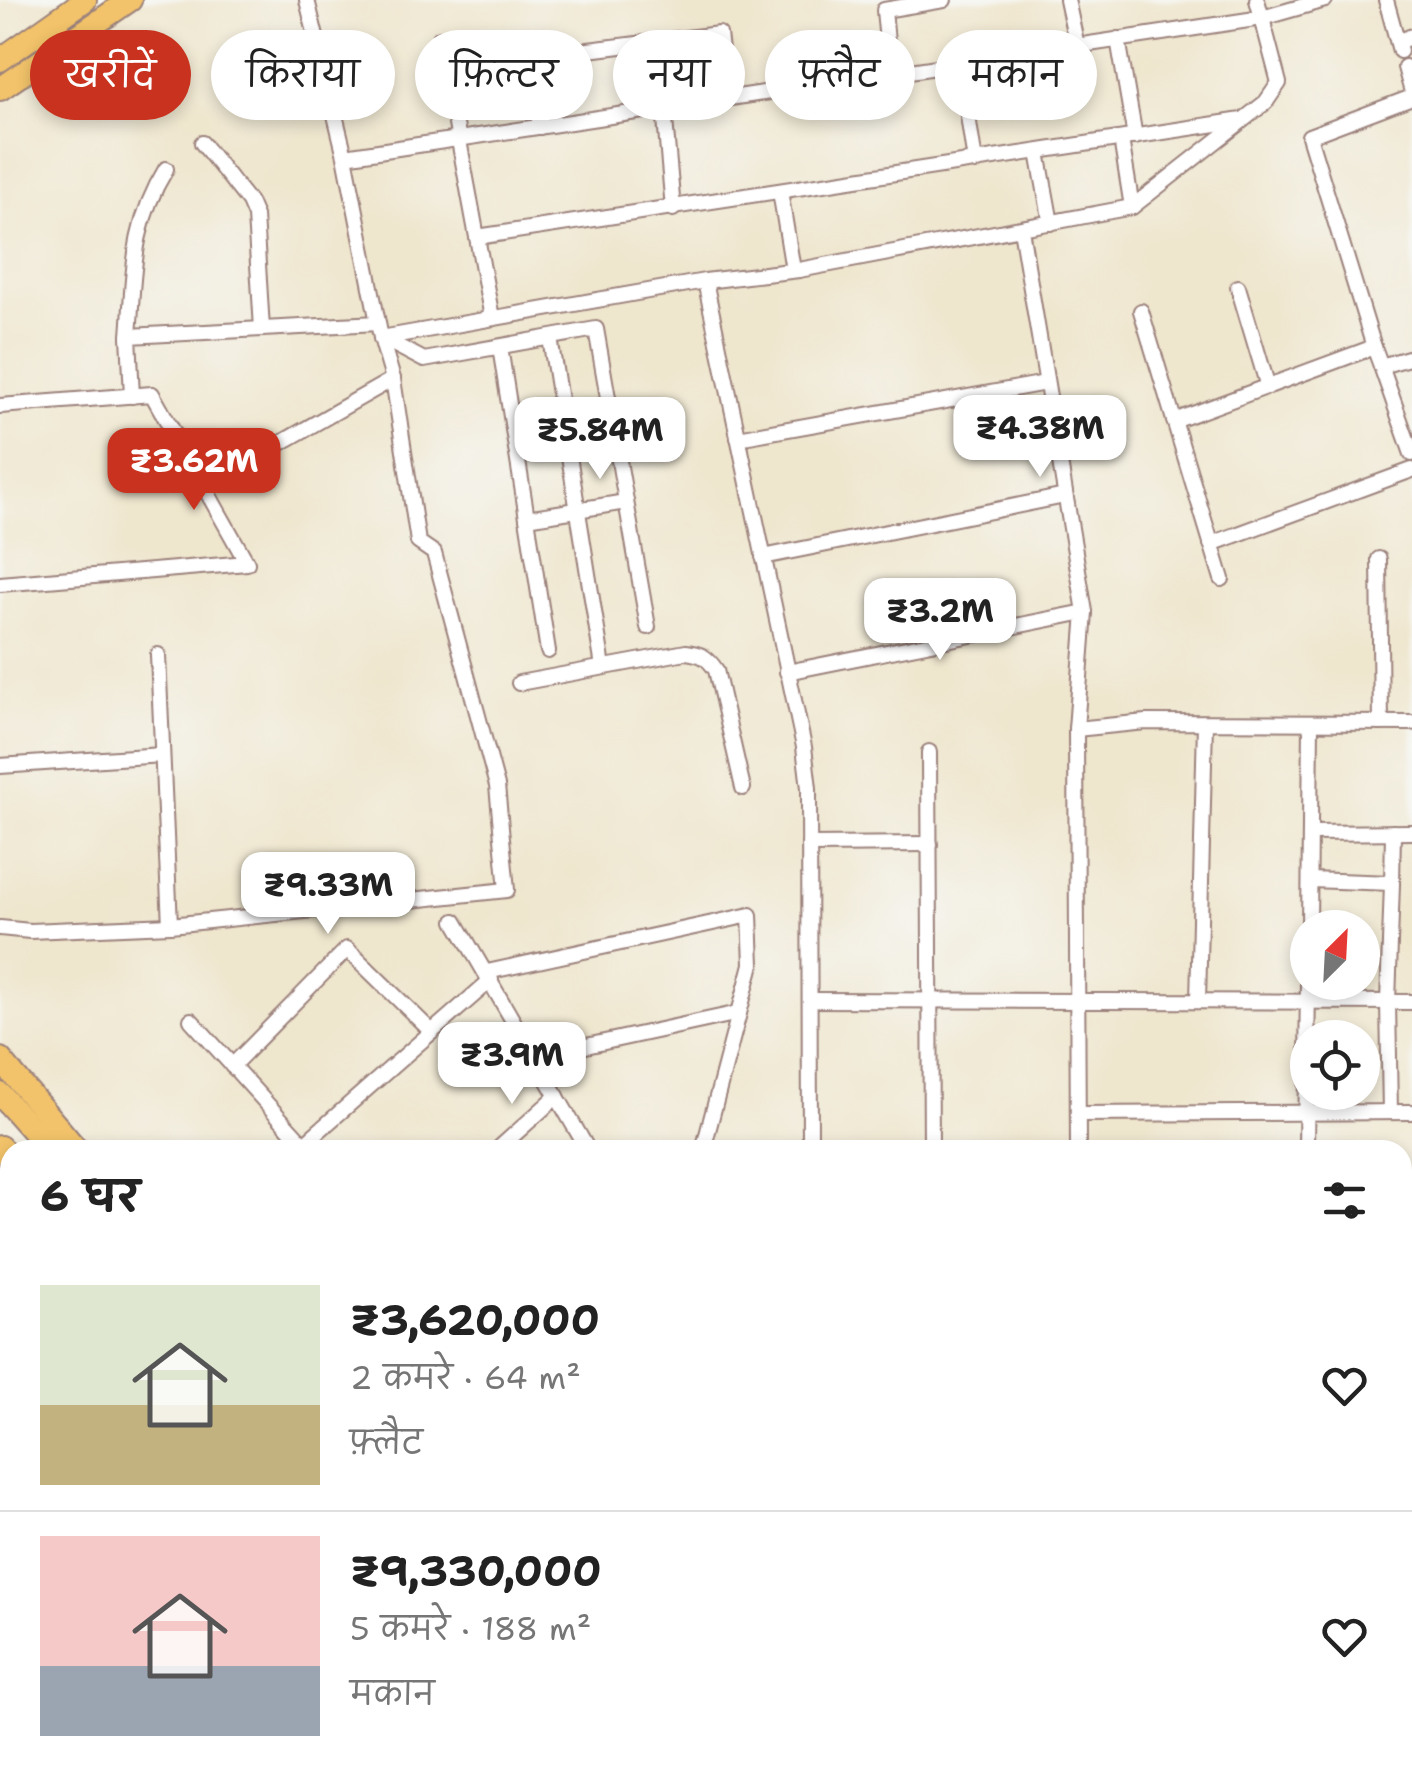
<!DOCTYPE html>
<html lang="hi">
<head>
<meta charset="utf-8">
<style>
  :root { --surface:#fff; --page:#f6f6f6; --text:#222; --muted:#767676; --line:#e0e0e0; --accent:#c8321e }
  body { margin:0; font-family:"Shantell Sans","Playpen Sans Deva",sans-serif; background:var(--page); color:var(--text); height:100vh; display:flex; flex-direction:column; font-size:38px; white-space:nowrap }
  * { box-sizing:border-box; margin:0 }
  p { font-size:32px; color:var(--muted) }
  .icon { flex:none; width:55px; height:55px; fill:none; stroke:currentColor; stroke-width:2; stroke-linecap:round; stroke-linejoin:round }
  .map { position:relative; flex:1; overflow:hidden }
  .drawer { position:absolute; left:0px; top:1140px; width:1412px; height:642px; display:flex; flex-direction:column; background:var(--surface); border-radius:30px 30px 0 0; box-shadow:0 5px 15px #0003 }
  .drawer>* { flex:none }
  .top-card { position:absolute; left:30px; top:30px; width:1352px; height:90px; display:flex; gap:20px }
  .needle { width:65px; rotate:24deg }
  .controls { position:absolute; left:1290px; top:910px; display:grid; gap:20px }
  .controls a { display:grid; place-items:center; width:90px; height:90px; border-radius:50%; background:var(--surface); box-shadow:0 5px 15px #0003; font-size:50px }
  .price { position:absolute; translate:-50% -85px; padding:0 22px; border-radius:20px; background:#fff; color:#222; font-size:32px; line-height:65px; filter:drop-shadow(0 2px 5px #0008) }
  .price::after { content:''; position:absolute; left:50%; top:60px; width:30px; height:22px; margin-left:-15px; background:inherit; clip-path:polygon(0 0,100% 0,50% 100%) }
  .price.selected { background:var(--accent); color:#fff }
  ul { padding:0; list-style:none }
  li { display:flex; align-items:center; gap:30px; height:250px; padding:0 40px }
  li+li { border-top:2px solid var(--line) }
  li span { display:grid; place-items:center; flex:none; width:280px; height:200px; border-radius:0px; color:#555 }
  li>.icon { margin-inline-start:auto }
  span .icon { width:120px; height:120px; fill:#fffc; stroke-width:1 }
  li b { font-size:42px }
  h2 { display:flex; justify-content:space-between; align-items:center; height:120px; padding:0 40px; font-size:42px }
  .pill { padding:0 35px; border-radius:45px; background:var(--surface); box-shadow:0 5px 15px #0003; font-size:35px; line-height:90px }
  .pill.selected { background:var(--accent); color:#fff }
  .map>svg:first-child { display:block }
</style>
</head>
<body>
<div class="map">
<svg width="1412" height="1781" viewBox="0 0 1412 1781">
  <rect width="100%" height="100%" fill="#f6f6f2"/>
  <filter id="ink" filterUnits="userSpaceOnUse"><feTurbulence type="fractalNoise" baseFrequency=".01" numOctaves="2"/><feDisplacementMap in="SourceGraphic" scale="20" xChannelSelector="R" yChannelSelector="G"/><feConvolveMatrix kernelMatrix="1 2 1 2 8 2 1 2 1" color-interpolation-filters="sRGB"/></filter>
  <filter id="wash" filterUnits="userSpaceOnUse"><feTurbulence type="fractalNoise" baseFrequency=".0048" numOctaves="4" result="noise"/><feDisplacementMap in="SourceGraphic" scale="40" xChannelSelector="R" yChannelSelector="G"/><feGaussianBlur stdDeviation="2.25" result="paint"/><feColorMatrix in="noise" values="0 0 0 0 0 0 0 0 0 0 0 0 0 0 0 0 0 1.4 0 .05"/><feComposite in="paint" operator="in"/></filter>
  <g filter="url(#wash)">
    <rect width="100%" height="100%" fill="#efe6ce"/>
  </g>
  <g filter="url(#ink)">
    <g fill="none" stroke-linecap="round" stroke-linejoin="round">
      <g stroke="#9c827c" stroke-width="18">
        <g id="minor">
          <path d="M307 0 345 156 381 338 705 281 799 270 1132 207 1266 102 1279 83 1262 18 345 156"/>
          <path d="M1067 0 1077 46"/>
          <path d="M1257 0 1262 18 1325 0"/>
          <path d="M1386 0 1400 51"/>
          <path d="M440 38 492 318"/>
          <path d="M1118 39 1135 137"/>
          <path d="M1398 42 1412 36"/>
          <path d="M960 63 975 162"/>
          <path d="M1405 67 1412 92"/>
          <path d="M890 74 884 10 944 0"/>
          <path d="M664 108 673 209"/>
          <path d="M540 127 531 57 719 34 727 99"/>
          <path d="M1121 139 1132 207"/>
          <path d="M202 143 249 202 255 216 262 329"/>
          <path d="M1038 152 1051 223"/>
          <path d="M780 191 793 270"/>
          <path d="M1021 229 1085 612 1076 729 1078 1150"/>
          <path d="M477 237 1242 120"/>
          <path d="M705 281 804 747 809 788 810 1150"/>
          <path d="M1238 287 1268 387"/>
          <path d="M1141 311 1222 579"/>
          <path d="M129 336C134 273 131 226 166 169"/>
          <path d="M382 338 424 360 596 329 648 627"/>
          <path d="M550 338 603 667"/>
          <path d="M500 347 548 651"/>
          <path d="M1374 347 1309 136 1412 97"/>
          <path d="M1381 366 1412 454"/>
          <path d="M132 396 129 336 378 323"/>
          <path d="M0 406 152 394 247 563 0 584"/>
          <path d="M1174 421 1374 347 1381 366 1412 357"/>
          <path d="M738 438 1046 383"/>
          <path d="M204 487 393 379"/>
          <path d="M527 518 626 502"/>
          <path d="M1211 544 1412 470"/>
          <path d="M763 557 1065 496"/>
          <path d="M1379 559 1381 723"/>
          <path d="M158 655 170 925"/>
          <path d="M787 672 1085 612"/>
          <path d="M519 683 686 652C702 654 707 657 716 670L743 788"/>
          <path d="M1076 729 1146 722 1412 723"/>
          <path d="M929 752 931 1150"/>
          <path d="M0 766 162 755"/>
          <path d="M1310 833 1412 832"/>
          <path d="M809 845 930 844"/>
          <path d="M1310 880 1392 883 1388 1002 1390 1112"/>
          <path d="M1392 883 1393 832"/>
          <path d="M455 921 588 1150"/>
          <path d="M0 928 30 931 170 925 507 890 497 786 434 553 418 542 393 379 381 338"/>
          <path d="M1309 928 1311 723"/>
          <path d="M487 972 750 915 752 964 703 1150"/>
          <path d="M810 1000 1412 1002"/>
          <path d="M1198 1001 1205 723"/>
          <path d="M191 1020 308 1149"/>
          <path d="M535 1057 739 1013"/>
          <path d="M232 1066 347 949 432 1032"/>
          <path d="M1078 1114 1412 1112"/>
          <path d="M304 1144 491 980"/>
          <path d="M497 1150 557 1096"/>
          <path d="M1306 1150 1308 982"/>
          <path d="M1402 1225H1412"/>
          <path d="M1402 1473H1412"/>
          <path d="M939 1772 943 1781"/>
          <path d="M1221 1772 1222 1781"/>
          <path d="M1358 1772V1781"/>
          <path d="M435 1781 440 1772"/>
          <path d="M1076 1781V1772"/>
        </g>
      </g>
      <g stroke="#9c827c" stroke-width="26">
        <g id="primary">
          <path d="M0 60 85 0"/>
          <path d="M0 89 130 0"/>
        </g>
      </g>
      <g stroke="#9c827c" stroke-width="26">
        <g id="trunk">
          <path d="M0 1059 77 1150"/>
          <path d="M0 1094 50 1150"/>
          <path d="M0 1147 10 1158"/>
          <path d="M0 1209 10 1221"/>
          <path d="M508 1772 515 1781"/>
          <path d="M552 1772 559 1781"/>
          <path d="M598 1772 605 1781"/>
          <path d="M626 1772 633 1781"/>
        </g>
      </g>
      <use href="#minor" stroke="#fff" stroke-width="14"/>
      <use href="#primary" stroke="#f2c36a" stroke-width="22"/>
      <use href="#trunk" stroke="#f2c36a" stroke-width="22"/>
    </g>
  </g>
</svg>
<div class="controls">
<a><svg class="needle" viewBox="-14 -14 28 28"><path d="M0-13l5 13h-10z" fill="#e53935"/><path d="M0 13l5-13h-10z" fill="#767676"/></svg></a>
<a><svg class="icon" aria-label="locate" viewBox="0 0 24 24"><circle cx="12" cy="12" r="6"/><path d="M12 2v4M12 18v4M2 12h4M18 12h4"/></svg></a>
</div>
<b class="price" style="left:1040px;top:480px">₹4.38M</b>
<b class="price" style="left:600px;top:482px">₹5.84M</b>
<b class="price selected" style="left:194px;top:513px">₹3.62M</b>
<b class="price" style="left:940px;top:663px">₹3.2M</b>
<b class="price" style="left:328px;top:937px">₹9.33M</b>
<b class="price" style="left:512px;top:1107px">₹3.9M</b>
<div class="top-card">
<a class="pill selected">खरीदें</a>
<a class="pill">किराया</a>
<a class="pill">फ़िल्टर</a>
<a class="pill">नया</a>
<a class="pill">फ़्लैट</a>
<a class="pill">मकान</a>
</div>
<section class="drawer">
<h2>6 घर<svg class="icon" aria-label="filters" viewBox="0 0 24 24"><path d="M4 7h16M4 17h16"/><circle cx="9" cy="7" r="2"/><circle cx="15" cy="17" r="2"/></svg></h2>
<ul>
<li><span style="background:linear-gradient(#dfe7d0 60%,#c2b280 0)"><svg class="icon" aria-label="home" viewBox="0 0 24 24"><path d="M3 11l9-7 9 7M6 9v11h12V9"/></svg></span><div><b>₹3,620,000</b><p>2 कमरे · 64 m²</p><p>फ़्लैट</p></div><svg class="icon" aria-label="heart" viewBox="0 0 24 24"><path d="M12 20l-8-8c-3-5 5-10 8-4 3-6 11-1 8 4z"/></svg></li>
<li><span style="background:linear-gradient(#f6c9c9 65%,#9aa5b1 0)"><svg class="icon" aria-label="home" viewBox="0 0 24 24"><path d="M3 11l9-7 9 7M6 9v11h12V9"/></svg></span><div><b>₹9,330,000</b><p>5 कमरे · 188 m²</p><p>मकान</p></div><svg class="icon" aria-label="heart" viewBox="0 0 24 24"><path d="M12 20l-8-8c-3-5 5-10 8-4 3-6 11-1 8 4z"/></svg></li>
</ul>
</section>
</div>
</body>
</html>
